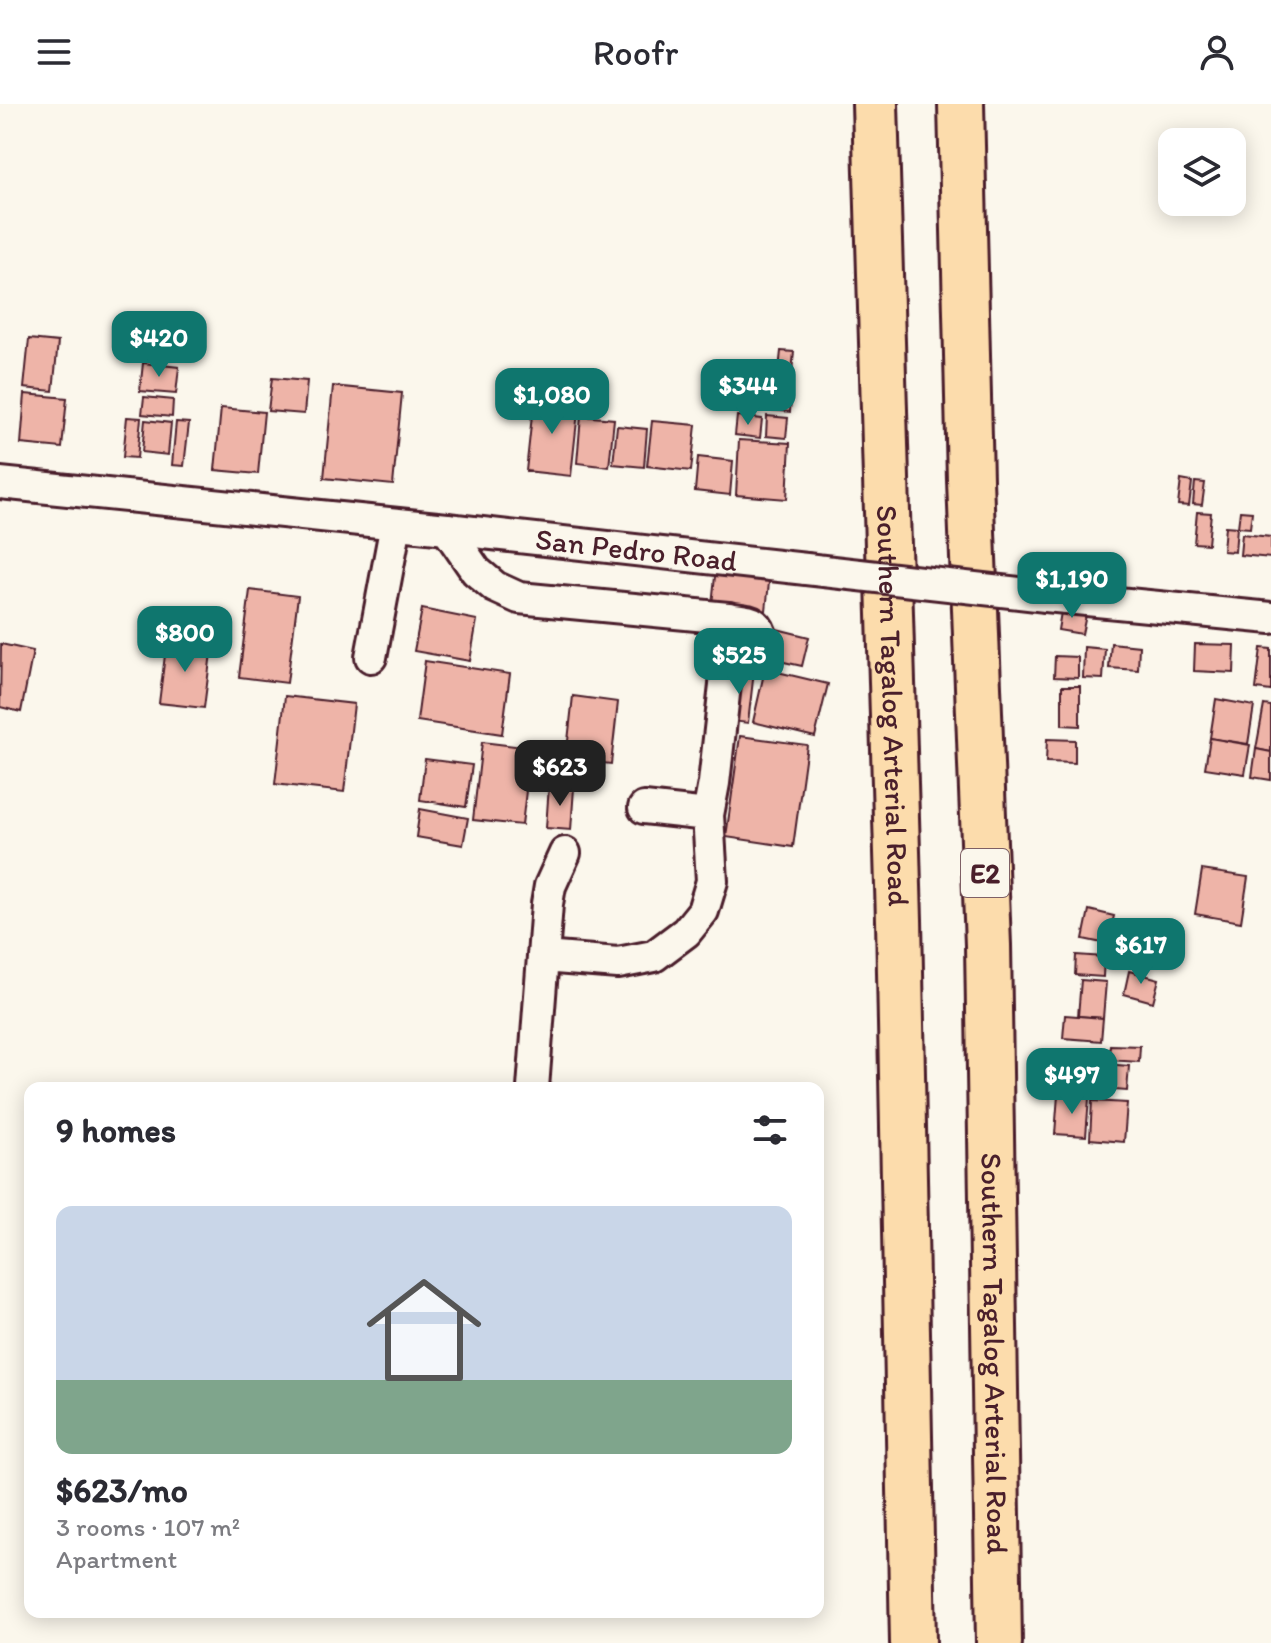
<!DOCTYPE html>
<html lang="en">
<head>
<meta charset="utf-8">
<style>
  :root { --surface:#fff; --page:#f7f7f7; --text:#2b2b33; --muted:#7c7c81; --line:#e1e1e2; --accent:#0f766e }
  body { margin:0; font-family:Itim,sans-serif; background:var(--page); color:var(--text); height:100vh; display:flex; flex-direction:column; font-size:30px; white-space:nowrap }
  * { box-sizing:border-box; margin:0 }
  p { font-size:26px; color:var(--muted) }
  .icon { flex:none; width:44px; height:44px; fill:none; stroke:currentColor; stroke-width:2; stroke-linecap:round; stroke-linejoin:round }
  .map { position:relative; flex:1; overflow:hidden }
  .drawer { position:absolute; left:24px; top:978px; width:800px; height:536px; display:flex; flex-direction:column; background:var(--surface); border-radius:16px; box-shadow:0 4px 20px #0003 }
  .drawer>* { flex:none }
  .tools { position:absolute; left:1158px; top:24px; display:grid; gap:16px }
  .tools a { display:grid; place-items:center; width:88px; height:88px; border-radius:16px; background:var(--surface); box-shadow:0 4px 20px #0003; font-size:40px }
  .price { position:absolute; translate:-50% -68px; padding:0 18px; border-radius:16px; background:var(--accent); color:#fff; font-size:26px; line-height:52px; filter:drop-shadow(0 2px 4px #0008) }
  .price::after { content:''; position:absolute; left:50%; top:48px; width:24px; height:18px; margin-left:-12px; background:inherit; clip-path:polygon(0 0,100% 0,50% 100%) }
  .price.on { background:#222; color:#fff }
  ul { padding:0; list-style:none }
  li { display:grid; align-content:center; gap:16px; height:424px; padding:0 32px }
  li+li { border-top:2px solid var(--line) }
  li span { display:grid; place-items:center; height:248px; border-radius:16px; color:#555 }
  li>.icon { margin-inline-start:auto }
  span .icon { width:144px; height:144px; fill:#fffc; stroke-width:1 }
  li b { font-size:34px }
  h2 { display:flex; justify-content:space-between; align-items:center; height:96px; padding:0 32px; font-size:34px }
  header { display:flex; justify-content:space-between; align-items:center; height:104px; padding:0 32px; background:var(--surface); font-size:36px; font-weight:600 }
  .map>svg:first-child { display:block }
</style>
</head>
<body>
<header><svg class="icon" aria-label="menu" viewBox="0 0 24 24"><path d="M4 6h16M4 12h16M4 18h16"/></svg>Roofr<svg class="icon" aria-label="person" viewBox="0 0 24 24"><circle cx="12" cy="8" r="4"/><path d="M4 21q1-7 8-7t8 7"/></svg></header>
<div class="map">
<svg width="1271" height="1539" viewBox="0 0 1271 1539">
  <rect width="100%" height="100%" fill="#fbf7ec"/>
  <filter id="ink" filterUnits="userSpaceOnUse"><feTurbulence type="fractalNoise" baseFrequency=".0125" numOctaves="2"/><feDisplacementMap in="SourceGraphic" scale="16" xChannelSelector="R" yChannelSelector="G"/><feConvolveMatrix kernelMatrix="1 2 1 2 8 2 1 2 1" color-interpolation-filters="sRGB"/></filter>
  <g filter="url(#ink)">
    <g fill="#eeb4a8" stroke="#4a1f2b" stroke-width="2">
      <path d="M29 235 58 238 53 287 24 284Z"/>
      <path d="M781 247 794 248 792 268 779 266Z"/>
      <path d="M143 259 179 263 176 290 140 287Z"/>
      <path d="M272 274 307 277 304 310 268 307Z"/>
      <path d="M333 282 402 289 393 381 324 374Z"/>
      <path d="M25 290 67 294 62 344 21 340Z"/>
      <path d="M144 293 173 296 172 313 142 310Z"/>
      <path d="M534 293 579 298 571 372 526 367Z"/>
      <path d="M772 293 791 295 790 308 771 306Z"/>
      <path d="M221 304 264 308 258 370 215 366Z"/>
      <path d="M581 312 614 315 609 363 577 359Z"/>
      <path d="M737 312 762 315 760 334 735 331Z"/>
      <path d="M767 312 788 314 786 334 766 332Z"/>
      <path d="M127 313 141 314 137 354 123 353Z"/>
      <path d="M145 316 171 319 168 351 142 348Z"/>
      <path d="M652 317 696 321 691 367 647 362Z"/>
      <path d="M176 318 189 319 184 362 172 361Z"/>
      <path d="M617 322 647 325 644 363 613 360Z"/>
      <path d="M739 336 790 339 787 395 736 391Z"/>
      <path d="M698 353 733 357 730 391 695 387Z"/>
      <path d="M1181 376 1192 378 1189 402 1178 401Z"/>
      <path d="M1195 378 1205 379 1202 401 1193 400Z"/>
      <path d="M1240 407 1252 408 1250 424 1238 423Z"/>
      <path d="M1197 408 1211 409 1208 440 1194 439Z"/>
      <path d="M1225 422 1237 423 1235 448 1223 447Z"/>
      <path d="M1242 430 1271 433V454L1240 451Z"/>
      <path d="M716 463 770 469 765 516 711 510Z"/>
      <path d="M250 486 298 492 287 579 239 573Z"/>
      <path d="M1062 502 1087 506 1082 530 1058 526Z"/>
      <path d="M422 505 477 516 470 557 414 547Z"/>
      <path d="M773 524 809 533 802 562 766 554Z"/>
      <path d="M167 535 212 541 204 604 159 599Z"/>
      <path d="M1111 539 1139 542 1138 566 1109 564Z"/>
      <path d="M1 540 33 547 21 608 0 603Z"/>
      <path d="M1195 540 1235 541 1234 569 1194 567Z"/>
      <path d="M1084 543 1105 545 1103 575 1083 574Z"/>
      <path d="M1261 544 1271 545V587L1256 585Z"/>
      <path d="M1055 552 1078 553V574L1054 573Z"/>
      <path d="M425 557 510 570 502 630 417 617Z"/>
      <path d="M730 564 754 567 748 619 723 616Z"/>
      <path d="M765 565 828 580 815 633 753 618Z"/>
      <path d="M1062 582H1080V622L1062 621Z"/>
      <path d="M285 592 354 600 344 688 275 680Z"/>
      <path d="M573 592 618 598 611 660 566 655Z"/>
      <path d="M1216 595 1254 602 1248 640 1210 634Z"/>
      <path d="M1264 601 1271 602V648L1256 645Z"/>
      <path d="M740 632 807 641 793 743 726 733Z"/>
      <path d="M1210 634 1250 641 1245 670 1205 664Z"/>
      <path d="M1047 635 1075 636V659L1046 658Z"/>
      <path d="M482 638 531 644 522 721 473 716Z"/>
      <path d="M1256 645 1271 648V676L1252 673Z"/>
      <path d="M425 655 472 661 466 703 420 696Z"/>
      <path d="M549 681 574 684 571 726 546 724Z"/>
      <path d="M420 705 468 714 463 741 416 733Z"/>
      <path d="M1202 766 1248 773 1241 818 1195 810Z"/>
      <path d="M1089 806 1114 812 1107 840 1083 835Z"/>
      <path d="M1076 851 1104 853 1103 873 1075 871Z"/>
      <path d="M1129 867 1159 875 1153 898 1124 890Z"/>
      <path d="M1081 876 1106 878 1103 914 1078 912Z"/>
      <path d="M1065 911 1103 914 1101 937 1063 934Z"/>
      <path d="M1110 941 1140 942 1139 958 1109 956Z"/>
      <path d="M1104 960 1129 962 1127 987 1102 985Z"/>
      <path d="M1058 991 1089 994 1086 1032 1055 1030Z"/>
      <path d="M1092 997 1127 999 1124 1038 1090 1035Z"/>
    </g>
    <g fill="none" stroke-linecap="round" stroke-linejoin="round">
      <g stroke="#4a1f2b" stroke-width="36">
        <g id="minor">
          <path id="s1" d="M0 379 447 425 806 465"/>
          <path d="M447 425 476 467 495 483 519 494 728 514C750 518 758 514 763 538"/>
          <path d="M1046 492 1271 514"/>
          <path d="M371 553 396 420"/>
          <path d="M644 704 708 711"/>
          <path d="M543 853 618 859 654 852 686 828 703 807 712 777 708 711 714 679 725 581 728 514"/>
          <path d="M533 984 547 800 550 782 565 749"/>
        </g>
      </g>
      <g stroke="#4a1f2b" stroke-width="50">
        <g id="highway">
          <path id="s2" d="M875 0 899 816 913 1539"/>
          <path id="s3" d="M961 0 970 376 988 841 999 1539"/>
        </g>
      </g>
      <use href="#minor" stroke="#fbf7ec" stroke-width="30"/>
      <use href="#highway" stroke="#fcdcac" stroke-width="44"/>
      <g stroke="#4a1f2b" stroke-width="36" stroke-linecap="butt">
        <path id="minor-bridge" d="M806 465 1046 492"/>
      </g>
      <use href="#minor-bridge" stroke="#fbf7ec" stroke-width="30"/>
    </g>
  </g>
  <g text-anchor="middle" stroke-width="6" stroke-linejoin="round" paint-order="stroke">
    <rect fill="#fbf7ec" stroke="#7f6065" stroke-width="2" x="961" y="745" width="48" height="48" rx="6"/>
    <g font-size="28" font-weight="bold" fill="#4a1f2b">
      <text x="985" y="779">E2</text>
    </g>
    <g font-size="30" fill="#4a1f2b" stroke="#fbf7ec">
      <text dy="10" stroke="none"><textPath href="#s1" startOffset="640">San Pedro Road</textPath></text>
      <text dy="10" stroke="none"><textPath href="#s2" startOffset="602">Southern Tagalog Arterial Road</textPath></text>
      <text dy="10" stroke="none"><textPath href="#s3" startOffset="1250">Southern Tagalog Arterial Road</textPath></text>
    </g>
  </g>
</svg>
<div class="tools">
<a><svg class="icon" aria-label="layers" viewBox="0 0 24 24"><path d="M12 4l9 5-9 5-9-5zM3 14l9 5 9-5"/></svg></a>
</div>
<b class="price" style="left:159px;top:275px">$420</b>
<b class="price" style="left:748px;top:323px">$344</b>
<b class="price" style="left:552px;top:332px">$1,080</b>
<b class="price" style="left:1072px;top:516px">$1,190</b>
<b class="price" style="left:185px;top:570px">$800</b>
<b class="price" style="left:739px;top:592px">$525</b>
<b class="price on" style="left:560px;top:704px">$623</b>
<b class="price" style="left:1141px;top:882px">$617</b>
<b class="price" style="left:1072px;top:1012px">$497</b>
<section class="drawer">
<h2>9 homes<svg class="icon" aria-label="filters" viewBox="0 0 24 24"><path d="M4 7h16M4 17h16"/><circle cx="9" cy="7" r="2"/><circle cx="15" cy="17" r="2"/></svg></h2>
<ul>
<li><span style="background:linear-gradient(#c9d6e8 70%,#7fa58c 0)"><svg class="icon" aria-label="home" viewBox="0 0 24 24"><path d="M3 11l9-7 9 7M6 9v11h12V9"/></svg></span><div><b>$623/mo</b><p>3 rooms · 107 m²</p><p>Apartment</p></div></li>
</ul>
</section>
</div>
</body>
</html>
